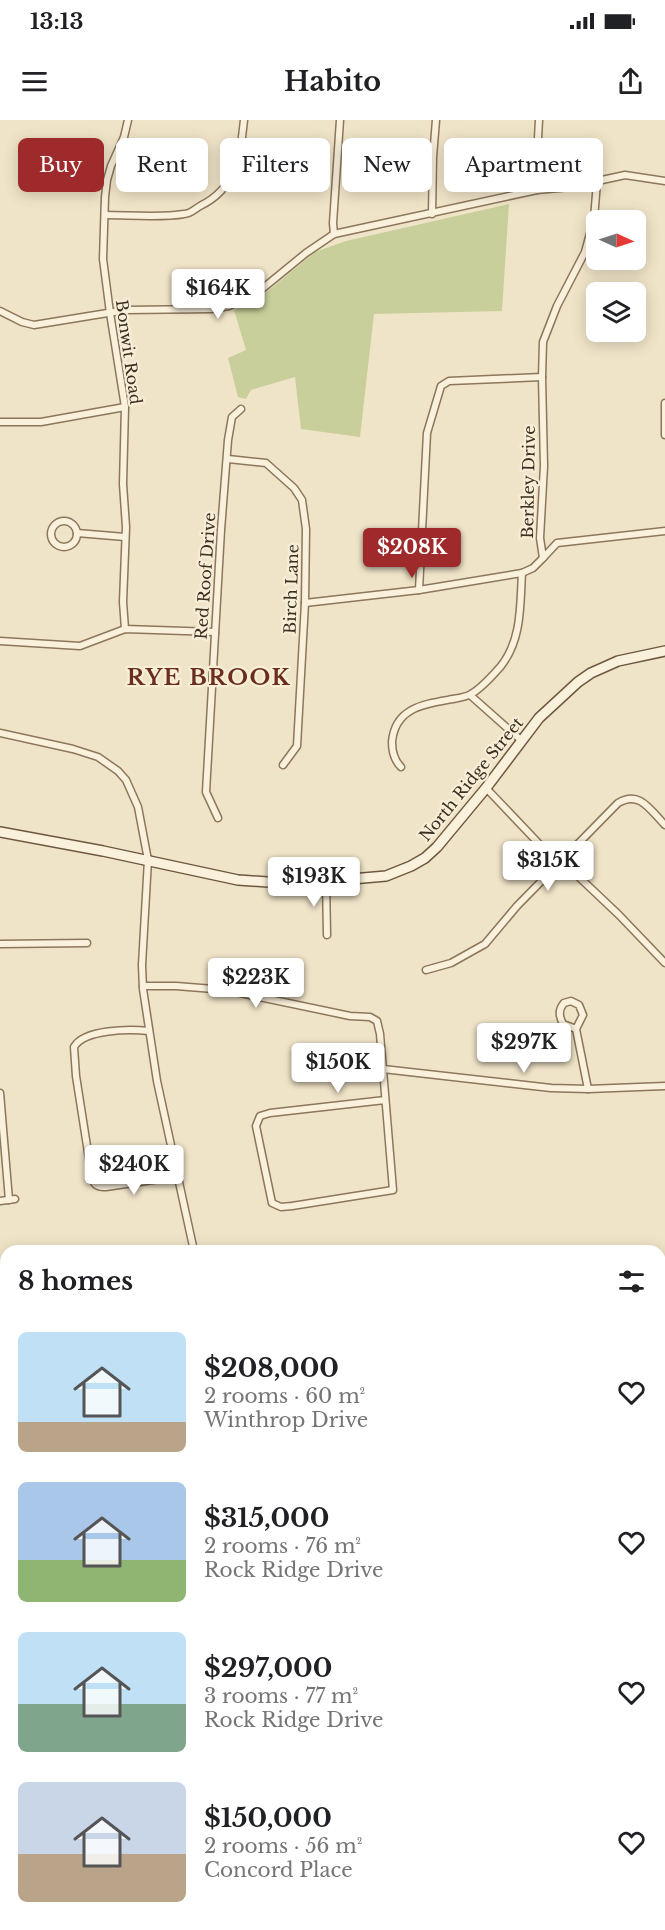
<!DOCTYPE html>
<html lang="en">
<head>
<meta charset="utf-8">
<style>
  :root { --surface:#fff; --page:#f2f2f2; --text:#202124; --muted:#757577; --accent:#9e2a2b }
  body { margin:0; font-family:"Libre Baskerville",serif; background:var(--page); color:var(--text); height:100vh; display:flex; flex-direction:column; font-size:22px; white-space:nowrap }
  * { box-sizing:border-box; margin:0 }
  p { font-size:20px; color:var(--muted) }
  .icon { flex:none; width:33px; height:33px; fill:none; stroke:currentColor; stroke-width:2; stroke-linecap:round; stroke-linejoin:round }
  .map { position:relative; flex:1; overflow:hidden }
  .sheet { position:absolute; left:0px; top:1125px; width:666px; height:686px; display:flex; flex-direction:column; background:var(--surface); border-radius:18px 18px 0 0; box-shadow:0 3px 15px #0003 }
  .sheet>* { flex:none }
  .top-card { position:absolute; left:18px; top:18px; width:630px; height:54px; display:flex; gap:12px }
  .needle { width:39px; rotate:93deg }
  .fabs { position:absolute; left:586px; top:90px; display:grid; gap:12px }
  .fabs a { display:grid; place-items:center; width:60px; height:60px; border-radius:9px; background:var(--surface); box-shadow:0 3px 15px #0003; font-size:30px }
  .price { position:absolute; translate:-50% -51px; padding:0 14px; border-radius:6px; background:#fff; color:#222; font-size:20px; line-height:39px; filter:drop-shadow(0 2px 3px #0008) }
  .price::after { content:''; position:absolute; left:50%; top:36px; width:18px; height:14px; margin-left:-9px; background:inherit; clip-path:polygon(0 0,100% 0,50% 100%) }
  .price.current { background:var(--accent); color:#fff }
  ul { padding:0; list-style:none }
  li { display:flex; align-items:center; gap:18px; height:150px; padding:0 18px }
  li span { display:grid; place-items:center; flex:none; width:168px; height:120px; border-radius:9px; color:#555 }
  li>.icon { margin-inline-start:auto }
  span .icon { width:72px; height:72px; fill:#fffc; stroke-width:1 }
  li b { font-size:26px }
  h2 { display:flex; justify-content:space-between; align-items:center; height:72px; padding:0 18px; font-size:26px }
  .tag { padding:0 21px; border-radius:9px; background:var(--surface); box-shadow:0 3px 15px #0003; font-size:21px; line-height:54px }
  .tag.current { background:var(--accent); color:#fff }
  .status { display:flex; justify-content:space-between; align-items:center; height:42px; padding:0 30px; background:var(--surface); direction:ltr }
  .status svg { height:16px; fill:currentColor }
  header { display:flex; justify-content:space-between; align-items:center; height:78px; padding:0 18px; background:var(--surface); font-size:27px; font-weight:800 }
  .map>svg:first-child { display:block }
</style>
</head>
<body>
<div class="status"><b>13:13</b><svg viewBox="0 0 49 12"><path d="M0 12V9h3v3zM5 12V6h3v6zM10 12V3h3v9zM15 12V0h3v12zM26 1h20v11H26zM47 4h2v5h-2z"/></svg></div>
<header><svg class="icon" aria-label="menu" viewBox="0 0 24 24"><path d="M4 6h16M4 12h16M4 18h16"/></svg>Habito<svg class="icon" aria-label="share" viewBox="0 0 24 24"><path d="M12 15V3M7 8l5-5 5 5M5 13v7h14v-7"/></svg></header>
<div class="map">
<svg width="665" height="1810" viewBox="0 0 665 1810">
  <rect width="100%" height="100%" fill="#f0e4c8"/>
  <g fill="#c9cf9b">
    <path d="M509 84 502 191 374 194 360 317 301 309 295 257 251 270 246 279 238 277 228 238 246 230 234 190 263 175 315 132 346 121Z"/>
    <path d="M258 1805H306L308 1810H267Z"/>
  </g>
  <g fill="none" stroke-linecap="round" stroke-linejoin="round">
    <g stroke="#8d765c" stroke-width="9">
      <g id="street">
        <path d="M537 70 536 53 539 0"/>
        <path d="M432 94 433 37 436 0"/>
        <path d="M105 95C128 95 162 98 184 94 190 94 195 89 200 86 237 68 240 36 244 0"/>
        <path d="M334 114 333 103 340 0"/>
        <path d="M0 191 22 202 34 205 126 190 211 189 229 186 262 169 306 133 334 114 537 70 570 67 625 55 665 61"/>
        <path d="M665 283V315"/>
        <path d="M0 302H41L125 287"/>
        <path d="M228 339 266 343 294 368 302 380 306 409 305 483 297 626 283 645"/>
        <circle cx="64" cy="414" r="13"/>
        <path d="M77 413 125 417"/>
        <path d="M543 438 557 423 665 411"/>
        <path d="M419 470 427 313 441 266 449 261 542 257"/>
        <path d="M305 483 419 470 522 453"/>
        <path d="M125 509 123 482 126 407 123 364 125 287 110 193 103 139 105 77 107 60 111 46 124 17 128 0"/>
        <path d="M0 521 80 526 125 509 215 512"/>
        <path d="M470 575 522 621"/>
        <path d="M0 613 73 629 98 637 118 651 126 660 138 687 148 740 142 845 143 869 157 961 194 1131"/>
        <path d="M401 647C394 640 392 632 392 622 395 587 425 584 453 579 459 578 466 577 471 574 482 568 493 555 501 546 522 519 520 486 522 453L533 448 543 438 540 418 544 346 542 257 543 222 557 186 585 132 594 99 597 62"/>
        <path d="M486 668 545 730 562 741 619 795 665 843"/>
        <path d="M218 698 206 672 221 410 228 320 232 297 241 289"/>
        <path d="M326 761 327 815"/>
        <path d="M0 824 87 823"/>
        <path d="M426 850 451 843 485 824 517 786 618 683C640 670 650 690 665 705"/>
        <path d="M143 866H176L226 870 350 896 370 897 377 901 380 914 393 1070 292 1086 281 1087 272 1083 256 1006 260 996 270 993 385 980"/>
        <path d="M576 909 563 904C559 896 558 890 564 883L571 881 579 885 583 895 576 909 588 969"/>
        <path d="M149 911C130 909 84 909 74 927L76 956 92 1058C94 1066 99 1067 106 1067L179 1056"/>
        <path d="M383 949 551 968 588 969 665 966"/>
        <path d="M0 973 9 1080"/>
        <path d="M0 1081 15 1079"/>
        <path d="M0 1161 6 1160"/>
        <path d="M0 1172 6 1171"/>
        <path d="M0 1242 6 1241"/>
        <path d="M0 1328 6 1326"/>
        <path d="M660 1328 665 1331"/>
        <path d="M0 1400 6 1421"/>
        <path d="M660 1453 665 1447"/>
        <path d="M0 1620 6 1642"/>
        <path d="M0 1704 6 1703"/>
        <path d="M72 1804 74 1810"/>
        <path d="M321 1804 323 1810"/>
        <path d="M476 1804 478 1810"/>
        <path d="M580 1804 581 1807 590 1810 607 1804"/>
      </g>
    </g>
    <g stroke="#6f573f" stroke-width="12">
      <g id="secondary">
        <path d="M0 712 103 731 238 760 282 763 340 760 386 756 411 746 425 738 437 727 486 668 539 598 578 562 591 553 618 541 665 531"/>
        <path d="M660 1706H665"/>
        <path d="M0 1785 6 1784"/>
      </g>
    </g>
    <use href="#street" stroke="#faf1dc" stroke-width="6"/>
    <use href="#secondary" stroke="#faf1dc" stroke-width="9"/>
  </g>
  <g text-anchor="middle" stroke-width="4.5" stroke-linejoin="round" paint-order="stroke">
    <g font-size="16" fill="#3d2e20" stroke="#f7eed8">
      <text transform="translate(129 232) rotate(82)" y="6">Bonwit Road</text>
      <text transform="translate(528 362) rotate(-89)" y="6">Berkley Drive</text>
      <text transform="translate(205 456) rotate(-86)" y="6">Red Roof Drive</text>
      <text transform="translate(291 469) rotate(-88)" y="6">Birch Lane</text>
      <text transform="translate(471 659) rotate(-51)" y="6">North Ridge Street</text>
    </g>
    <g font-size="22" font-weight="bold" letter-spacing="1.5" fill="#6b2e1e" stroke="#f7eed8">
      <text x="209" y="565">RYE BROOK</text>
    </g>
  </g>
</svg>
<div class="fabs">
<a><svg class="needle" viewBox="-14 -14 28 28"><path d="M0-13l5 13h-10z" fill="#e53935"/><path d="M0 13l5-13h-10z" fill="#757577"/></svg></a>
<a><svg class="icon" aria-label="layers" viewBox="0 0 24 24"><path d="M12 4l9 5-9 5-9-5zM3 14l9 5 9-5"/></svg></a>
</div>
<b class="price" style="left:218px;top:200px">$164K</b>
<b class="price current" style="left:412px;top:459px">$208K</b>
<b class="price" style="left:548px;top:772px">$315K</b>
<b class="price" style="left:314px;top:788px">$193K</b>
<b class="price" style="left:256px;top:889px">$223K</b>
<b class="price" style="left:524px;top:954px">$297K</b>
<b class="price" style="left:338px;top:974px">$150K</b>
<b class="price" style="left:134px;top:1076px">$240K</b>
<div class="top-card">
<a class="tag current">Buy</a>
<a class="tag">Rent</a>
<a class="tag">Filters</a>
<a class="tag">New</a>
<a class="tag">Apartment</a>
</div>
<section class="sheet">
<h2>8 homes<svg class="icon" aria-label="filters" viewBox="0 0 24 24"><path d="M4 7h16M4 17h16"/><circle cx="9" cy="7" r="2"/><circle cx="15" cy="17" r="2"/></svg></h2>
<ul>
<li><span style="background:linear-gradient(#bfe0f5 75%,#b9a48a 0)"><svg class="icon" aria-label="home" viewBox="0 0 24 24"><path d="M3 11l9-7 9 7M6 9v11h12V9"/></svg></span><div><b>$208,000</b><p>2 rooms · 60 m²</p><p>Winthrop Drive</p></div><svg class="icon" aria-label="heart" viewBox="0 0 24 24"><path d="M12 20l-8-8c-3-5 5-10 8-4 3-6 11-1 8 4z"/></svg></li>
<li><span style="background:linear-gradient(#a9c7e8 65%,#8fb573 0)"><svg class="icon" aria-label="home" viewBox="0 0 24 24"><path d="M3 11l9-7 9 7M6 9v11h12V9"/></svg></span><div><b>$315,000</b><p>2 rooms · 76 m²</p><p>Rock Ridge Drive</p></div><svg class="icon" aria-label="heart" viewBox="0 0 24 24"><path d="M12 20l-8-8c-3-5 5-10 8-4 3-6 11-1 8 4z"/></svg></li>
<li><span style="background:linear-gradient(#bfe0f5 60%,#7fa58c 0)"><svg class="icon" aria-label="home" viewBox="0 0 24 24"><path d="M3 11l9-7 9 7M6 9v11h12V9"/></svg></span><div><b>$297,000</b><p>3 rooms · 77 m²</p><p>Rock Ridge Drive</p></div><svg class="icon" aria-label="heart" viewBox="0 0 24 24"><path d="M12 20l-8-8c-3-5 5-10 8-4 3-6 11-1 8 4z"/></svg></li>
<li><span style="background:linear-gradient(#c9d6e8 60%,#b9a48a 0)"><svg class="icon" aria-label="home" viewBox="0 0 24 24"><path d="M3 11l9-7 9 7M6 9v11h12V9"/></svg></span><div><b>$150,000</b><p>2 rooms · 56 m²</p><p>Concord Place</p></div><svg class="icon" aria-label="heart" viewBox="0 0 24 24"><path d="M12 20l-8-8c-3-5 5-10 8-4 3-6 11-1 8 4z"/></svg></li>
</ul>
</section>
</div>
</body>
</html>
